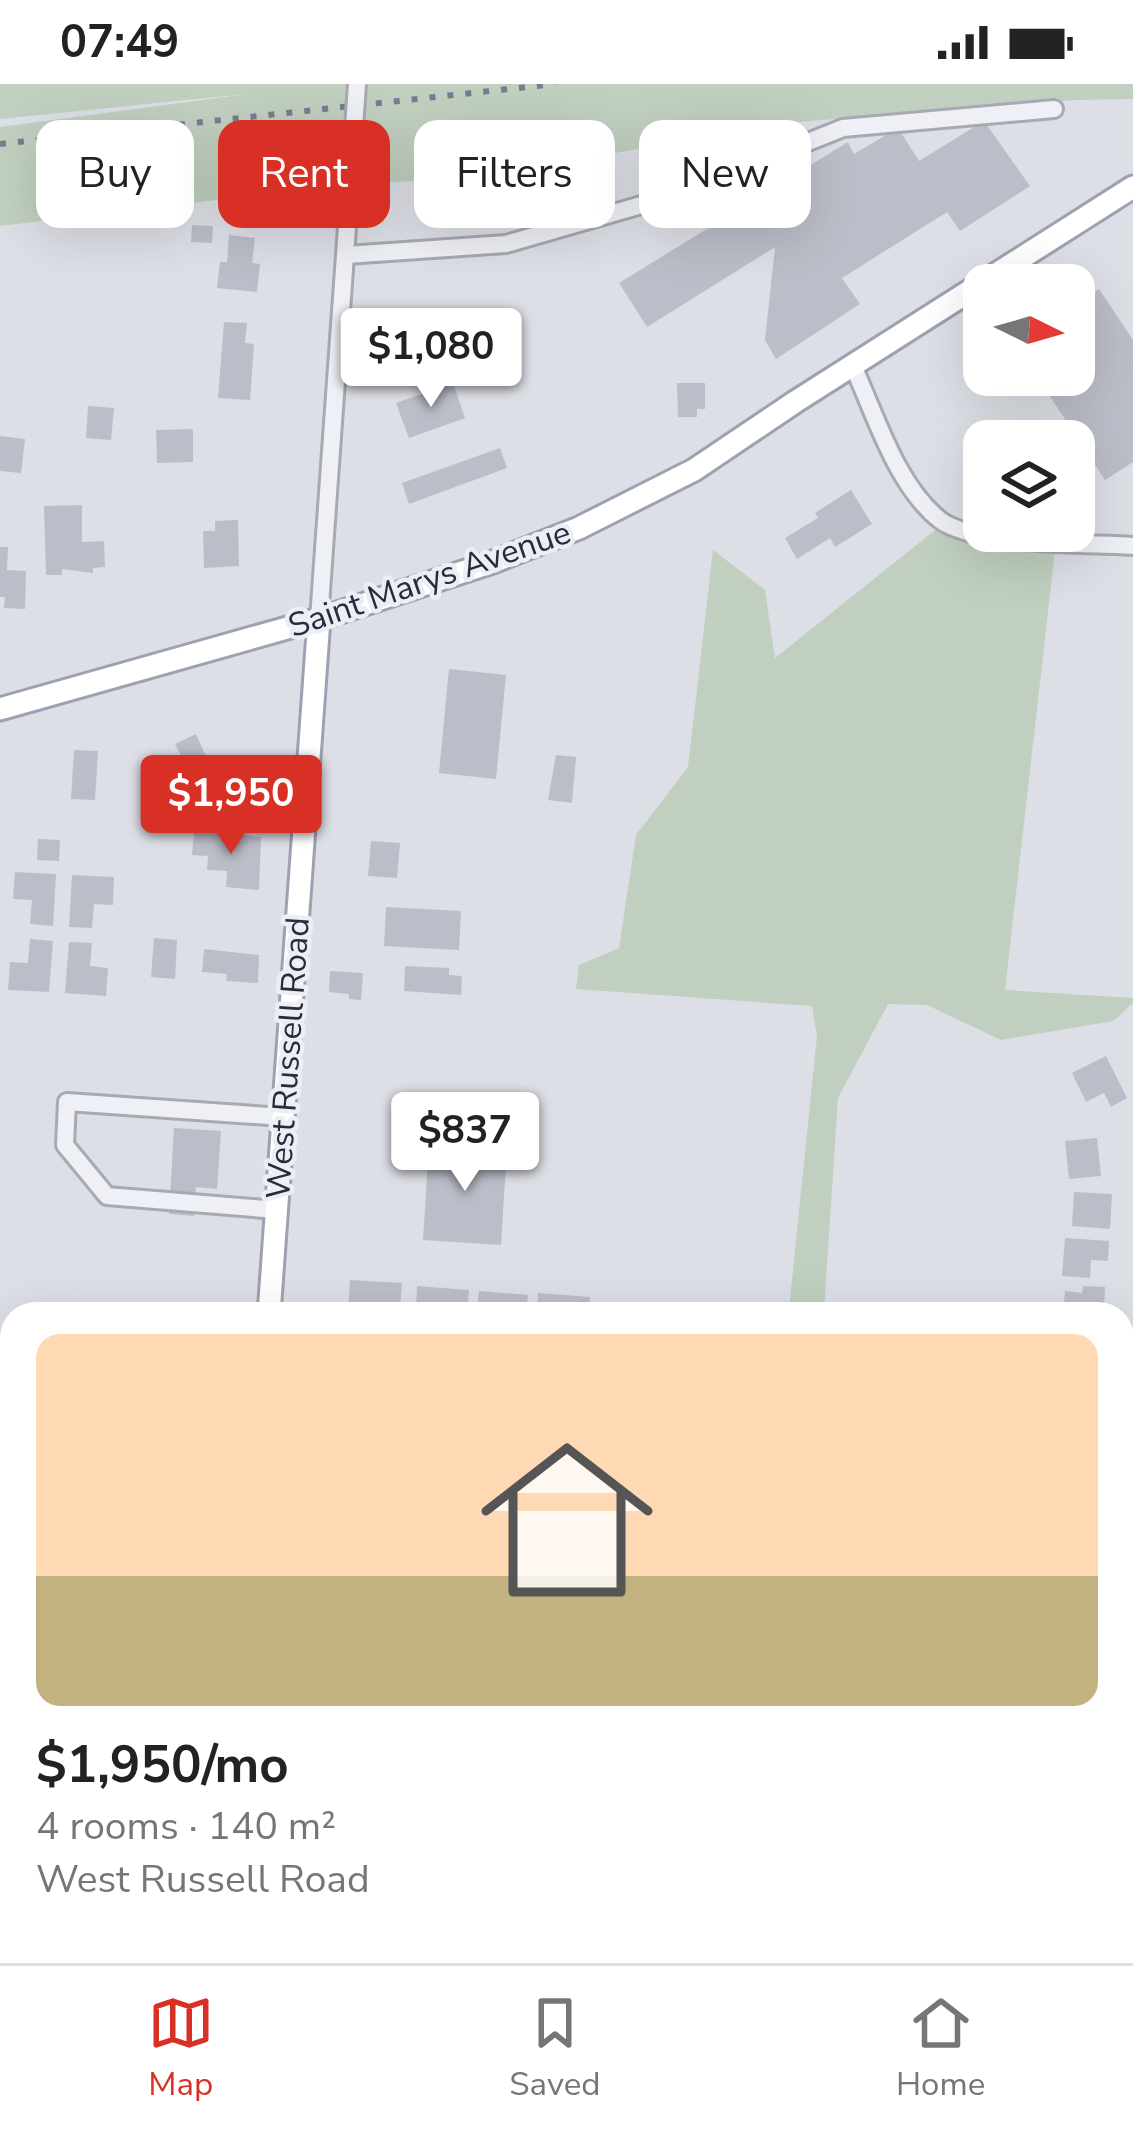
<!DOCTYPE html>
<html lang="en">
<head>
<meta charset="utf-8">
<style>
  :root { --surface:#fff; --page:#f2f2f2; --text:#222; --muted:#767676; --line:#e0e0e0; --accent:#d93025 }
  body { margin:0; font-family:"Nunito Sans",sans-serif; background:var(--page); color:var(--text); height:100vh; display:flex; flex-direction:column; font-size:45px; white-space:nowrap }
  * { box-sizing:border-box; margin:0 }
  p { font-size:39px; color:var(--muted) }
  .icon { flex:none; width:66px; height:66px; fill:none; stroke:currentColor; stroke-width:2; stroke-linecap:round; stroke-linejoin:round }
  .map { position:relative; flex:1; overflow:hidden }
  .drawer { position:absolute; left:0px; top:1218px; width:1134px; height:663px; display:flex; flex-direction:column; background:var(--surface); border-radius:36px 36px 0 0; box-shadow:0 12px 48px #0002 }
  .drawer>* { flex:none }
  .guide { position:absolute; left:36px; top:36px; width:1062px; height:108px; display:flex; gap:24px }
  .needle { width:78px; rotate:95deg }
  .tools { position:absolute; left:963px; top:180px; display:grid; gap:24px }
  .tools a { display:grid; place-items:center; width:132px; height:132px; border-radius:24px; background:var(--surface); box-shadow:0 12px 48px #0002; font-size:60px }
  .price { position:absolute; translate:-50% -102px; padding:0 27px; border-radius:12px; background:#fff; color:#222; font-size:39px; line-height:78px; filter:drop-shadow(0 3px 6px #0008) }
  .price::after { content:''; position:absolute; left:50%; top:72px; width:36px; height:27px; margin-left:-18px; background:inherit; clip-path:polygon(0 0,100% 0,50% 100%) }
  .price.selected { background:var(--accent); color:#fff }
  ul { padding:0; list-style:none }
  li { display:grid; align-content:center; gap:24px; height:636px; padding:0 36px }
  li span { display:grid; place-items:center; height:372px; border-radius:24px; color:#555 }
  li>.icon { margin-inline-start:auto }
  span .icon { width:216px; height:216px; fill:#fffc; stroke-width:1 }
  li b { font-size:51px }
  .chip { padding:0 42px; border-radius:24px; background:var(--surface); box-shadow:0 12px 48px #0002; font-size:42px; line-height:108px }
  .chip.selected { background:var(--accent); color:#fff }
  .status { display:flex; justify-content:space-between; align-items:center; height:84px; padding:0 60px; background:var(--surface); direction:ltr }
  .status svg { height:33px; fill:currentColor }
  .dock { display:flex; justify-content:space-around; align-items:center; height:168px; border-top:3px solid var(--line); background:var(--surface); font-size:33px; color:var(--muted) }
  .dock a { display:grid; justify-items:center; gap:6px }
  .dock .selected { color:var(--accent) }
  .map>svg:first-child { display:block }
</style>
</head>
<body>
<div class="status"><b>07:49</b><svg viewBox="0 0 49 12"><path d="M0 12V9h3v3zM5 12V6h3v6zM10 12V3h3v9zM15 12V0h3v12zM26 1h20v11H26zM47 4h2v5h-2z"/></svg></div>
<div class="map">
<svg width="1133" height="1879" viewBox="0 0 1133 1879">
  <rect width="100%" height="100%" fill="#dddfe6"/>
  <g fill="#c0cfbf">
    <path d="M0 0H1133V15L1076 16 786 39 485 92 326 103 0 142V43L255 9 0 35Z"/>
    <path d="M944 439 1056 458 1005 906 1133 914V919L1113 937 1001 956 927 921 888 920 838 1014 824 1227 789 1225 817 952 812 922 576 905 579 881 619 864 636 751 688 683 713 466 765 506 775 574Z"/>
  </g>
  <g fill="#bbbdc8">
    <path d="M984 37 1030 102 960 147 947 128 842 194 860 220 776 275 765 256 775 163 647 243 619 199 848 58 854 70 898 44 919 77Z"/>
    <path d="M694 61 697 82 655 87 652 67Z"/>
    <path d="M192 141 213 142 212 159 191 158Z"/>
    <path d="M229 151 255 154 252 179 260 180 257 208 217 204 220 178H227Z"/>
    <path d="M1099 205 1133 256V378L1105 396 1036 291H1074V221Z"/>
    <path d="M224 238 247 239 245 259 254 260 250 316 218 314Z"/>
    <path d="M453 299 465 334 409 354 396 319Z"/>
    <path d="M677 299H705V325H697V333H678Z"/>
    <path d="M88 322 114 324 111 356 86 354Z"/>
    <path d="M193 345V378L157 379 156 346Z"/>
    <path d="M0 352 25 355 21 389 0 387Z"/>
    <path d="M500 364 507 384 409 420 402 399Z"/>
    <path d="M851 406 872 440 835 463 830 454 797 475 785 454 818 434 815 429Z"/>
    <path d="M82 421V458L104 457 105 483 93 484V489L62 485V491H46L44 422Z"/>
    <path d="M238 436 239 482 204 484 203 447H215V437Z"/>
    <path d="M0 463H8L7 486 26 487 25 525 4 524 5 513H0Z"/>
    <path d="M449 585 506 591 496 695 439 689Z"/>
    <path d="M196 650 208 677 188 686 175 660Z"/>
    <path d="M74 666 98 667 95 716 71 715Z"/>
    <path d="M556 671 576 673 572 719 548 716Z"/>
    <path d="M194 747 261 753 259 806 226 803 227 787 207 786 208 772 192 771Z"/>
    <path d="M38 755 60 756 59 777 37 776Z"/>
    <path d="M371 757 400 759 397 794 368 792Z"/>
    <path d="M15 788 56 790 53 842 30 840 32 816 13 815Z"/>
    <path d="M72 791 114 793 113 821 94 820 92 844 69 843Z"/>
    <path d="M386 823 461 827 459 866 384 862Z"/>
    <path d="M154 854 177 856 175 895 151 893Z"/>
    <path d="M30 855 53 857 49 908 8 906 10 878 28 879Z"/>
    <path d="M69 858 92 859 90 882 108 884 106 912 65 909Z"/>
    <path d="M204 865 259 871 258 899 226 897 227 890 202 888Z"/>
    <path d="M405 882 449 884V891L462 892 461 911 404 907Z"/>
    <path d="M330 887 363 889 361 916 349 915V910L329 908Z"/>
    <path d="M1106 972 1127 1014 1111 1023 1104 1009 1086 1018 1072 989Z"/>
    <path d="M174 1044 221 1047 217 1105 196 1103 194 1132 169 1130Z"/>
    <path d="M1097 1054 1101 1092 1069 1095 1065 1057Z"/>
    <path d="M429 1060 507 1065 501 1161 423 1156Z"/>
    <path d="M1074 1108 1112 1110 1110 1145 1072 1142Z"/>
    <path d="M1065 1154 1109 1157 1108 1177 1091 1176 1090 1194 1062 1192Z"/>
    <path d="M350 1196 402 1199 400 1223 377 1221 376 1230H348Z"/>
    <path d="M417 1202 469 1206 467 1230H440V1225L416 1224Z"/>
    <path d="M1083 1202 1105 1203 1104 1221 1099 1220 1098 1230H1063L1065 1207 1082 1209Z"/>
    <path d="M479 1207 528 1211 526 1230 477 1229Z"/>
    <path d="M538 1209 590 1213 589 1230H537Z"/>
    <path d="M671 1219 721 1225 720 1230H670Z"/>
    <path d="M605 1220 655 1223V1230H604Z"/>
    <path d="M0 1695H7L6 1776H12V1815H8V1825H0Z"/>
    <path d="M0 1844 9 1845 7 1879H0Z"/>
    <path d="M99 1869H143V1872L150 1873 149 1879H99Z"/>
    <path d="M326 1869H366L365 1879H326Z"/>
    <path d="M416 1869H443V1879H415Z"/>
    <path d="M531 1869H558L557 1879H530Z"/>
    <path d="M744 1869H767L766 1879H742Z"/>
    <path d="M872 1869H902V1878L872 1877Z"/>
  </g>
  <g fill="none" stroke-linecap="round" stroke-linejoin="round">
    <g stroke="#a7a9b3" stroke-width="22">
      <g id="minor">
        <path d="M346 171 506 160 676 111 843 44 1054 25"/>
        <path d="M853 282C876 332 896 401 940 436 974 462 1088 459 1133 462"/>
        <path d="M319 535 352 73"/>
        <path d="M277 1126 107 1112 65 1061 67 1018 283 1033"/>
        <path d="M1122 1581 1133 1362"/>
        <path d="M45 1879 46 1869"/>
        <path d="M180 1879V1869"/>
        <path d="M219 1879V1869"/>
        <path d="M459 1879 460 1869"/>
        <path d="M506 1879V1869"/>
        <path d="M813 1879V1869"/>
        <path d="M1106 1879V1869"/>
      </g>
    </g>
    <g stroke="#9da1b1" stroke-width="27">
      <g id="major">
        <path d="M0 625 319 535 493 478 579 444 694 386 795 318 1133 103"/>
        <path d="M269 1230 319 535"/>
        <path d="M1122 1637 1133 1636"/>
        <path d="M0 1658H12"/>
      </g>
    </g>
    <use href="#minor" stroke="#eff0f5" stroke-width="16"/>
    <use href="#major" stroke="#fff" stroke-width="21"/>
    <path stroke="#787c8f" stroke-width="6" stroke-dasharray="6 12" stroke-linecap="butt" d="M0 60 555 0"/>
    <g stroke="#a7a9b3" stroke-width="22" stroke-linecap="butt">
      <path id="minor-bridge" d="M352 73 357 0"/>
    </g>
    <use href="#minor-bridge" stroke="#eff0f5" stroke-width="16"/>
  </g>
  <g text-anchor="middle" stroke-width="9" stroke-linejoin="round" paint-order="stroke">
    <g font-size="33" fill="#282b3c" stroke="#eceef4">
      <text transform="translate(429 494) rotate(-19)" y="12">Saint Marys Avenue</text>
      <text transform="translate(287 974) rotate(-86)" y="12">West Russell Road</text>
    </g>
  </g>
</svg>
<div class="tools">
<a><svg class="needle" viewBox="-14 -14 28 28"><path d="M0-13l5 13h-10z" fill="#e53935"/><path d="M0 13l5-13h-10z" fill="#767676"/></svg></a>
<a><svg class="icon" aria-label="layers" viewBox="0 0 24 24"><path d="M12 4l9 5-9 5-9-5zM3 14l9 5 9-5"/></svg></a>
</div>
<b class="price" style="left:431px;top:326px">$1,080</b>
<b class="price selected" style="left:231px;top:773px">$1,950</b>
<b class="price" style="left:465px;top:1110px">$837</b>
<div class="guide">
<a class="chip">Buy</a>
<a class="chip selected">Rent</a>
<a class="chip">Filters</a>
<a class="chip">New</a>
</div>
<section class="drawer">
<ul>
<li><span style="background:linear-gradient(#ffd9b3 65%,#c2b280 0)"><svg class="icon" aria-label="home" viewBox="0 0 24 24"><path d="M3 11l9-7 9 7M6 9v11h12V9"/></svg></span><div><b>$1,950/mo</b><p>4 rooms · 140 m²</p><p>West Russell Road</p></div></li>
</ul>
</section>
</div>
<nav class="dock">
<a class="selected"><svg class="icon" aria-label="map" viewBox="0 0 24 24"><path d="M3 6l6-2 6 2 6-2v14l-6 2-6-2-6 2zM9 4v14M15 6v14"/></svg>Map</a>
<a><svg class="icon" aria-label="saved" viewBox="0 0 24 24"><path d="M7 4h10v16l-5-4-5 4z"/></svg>Saved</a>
<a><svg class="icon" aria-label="home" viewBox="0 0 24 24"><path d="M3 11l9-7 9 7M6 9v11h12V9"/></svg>Home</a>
</nav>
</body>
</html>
